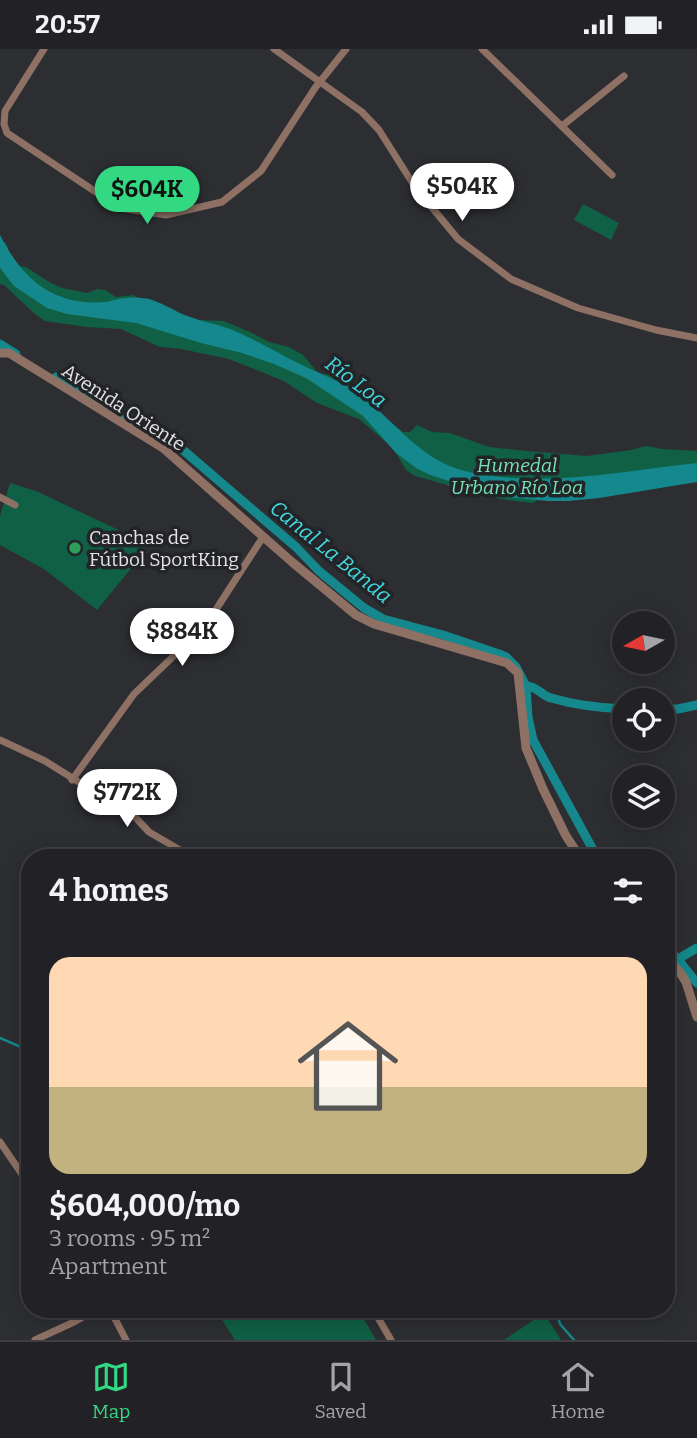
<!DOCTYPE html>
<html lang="en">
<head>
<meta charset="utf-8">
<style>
  :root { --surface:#222226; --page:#2a2a2e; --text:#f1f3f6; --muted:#a2a4a7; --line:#3f3f43; --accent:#33d882 }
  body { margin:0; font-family:Bitter,serif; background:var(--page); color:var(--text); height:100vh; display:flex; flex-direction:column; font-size:26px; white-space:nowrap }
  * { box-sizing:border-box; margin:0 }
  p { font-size:23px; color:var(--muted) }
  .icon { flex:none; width:38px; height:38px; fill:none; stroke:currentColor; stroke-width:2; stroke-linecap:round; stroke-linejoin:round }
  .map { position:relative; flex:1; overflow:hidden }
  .panel { position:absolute; left:21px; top:800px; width:654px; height:469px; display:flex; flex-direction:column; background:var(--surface); border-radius:28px; box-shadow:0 4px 18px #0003,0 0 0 2px var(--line) }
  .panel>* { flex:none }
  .needle { width:46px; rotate:261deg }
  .tools { position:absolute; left:612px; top:562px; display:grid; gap:14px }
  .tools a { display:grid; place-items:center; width:63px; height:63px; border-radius:50%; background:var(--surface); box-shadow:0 4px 18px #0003,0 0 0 2px var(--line); font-size:35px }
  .price { position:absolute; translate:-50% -60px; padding:0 16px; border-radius:24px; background:#fff; color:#222; font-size:23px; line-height:46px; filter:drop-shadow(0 2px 4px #0008) }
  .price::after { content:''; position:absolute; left:50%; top:42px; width:21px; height:16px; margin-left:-10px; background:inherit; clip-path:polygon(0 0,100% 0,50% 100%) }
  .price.active { background:var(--accent); color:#111 }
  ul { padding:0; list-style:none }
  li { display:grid; align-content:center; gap:14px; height:371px; padding:0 28px }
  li+li { border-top:2px solid var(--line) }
  li span { display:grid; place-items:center; height:217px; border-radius:21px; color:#555 }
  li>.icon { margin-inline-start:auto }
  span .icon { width:126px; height:126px; fill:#fffc; stroke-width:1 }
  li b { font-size:30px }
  h2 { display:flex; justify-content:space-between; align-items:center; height:84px; padding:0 28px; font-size:30px }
  .status { display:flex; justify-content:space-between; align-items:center; height:49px; padding:0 35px; background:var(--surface); direction:ltr }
  .status svg { height:19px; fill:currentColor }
  .menu { display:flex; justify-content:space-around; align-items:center; height:98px; border-top:2px solid var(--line); background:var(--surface); font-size:19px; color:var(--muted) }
  .menu a { display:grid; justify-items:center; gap:4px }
  .menu .active { color:var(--accent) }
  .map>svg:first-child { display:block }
</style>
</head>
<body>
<div class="status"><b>20:57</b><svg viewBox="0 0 49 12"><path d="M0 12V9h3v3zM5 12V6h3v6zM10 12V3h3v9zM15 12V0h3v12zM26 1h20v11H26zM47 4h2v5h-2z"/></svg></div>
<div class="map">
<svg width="697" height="1291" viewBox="0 0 697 1291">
  <rect width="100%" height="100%" fill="#2d2e32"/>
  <g fill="#0f6045">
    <path d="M583 155 619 174 611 191 574 171Z"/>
    <path d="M0 193H5L8 198V207L17 217 26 218 49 233 62 239 87 244 97 240 105 241 116 248 133 246 143 253 199 271 224 272 252 284 269 293 289 298 303 306 318 324 338 328 375 354 377 363 403 383H410L417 376 432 383 450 384 489 398 526 402 587 407 631 401 646 397 662 400 697 402V425L591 450 583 447 540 448 534 454C493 452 454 437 415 427L406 421 393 399 359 370 317 354 284 332 229 310 181 300 160 298 121 280 87 278 45 272 36 266 4 236 0 235Z"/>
    <path d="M10 434 36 442 142 492 146 501 97 561 44 520 0 496V467Z"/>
    <path d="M215 1260H358L376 1291H235Z"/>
    <path d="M544 1264 561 1291H504Z"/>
  </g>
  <path fill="#14888c" d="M0 186C22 229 52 257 104 253 110 253 108 252 114 251 122 249 132 248 141 249 156 249 175 263 190 268 203 273 217 275 230 280 255 290 278 304 302 316 322 326 344 333 363 348 395 373 422 412 465 422 541 440 620 422 697 414V433L599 449 568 452H548L506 448 478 442 428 425 416 419 396 404 363 367 306 329 274 315 242 304 201 294 136 274 67 265 47 259 14 237 0 219Z"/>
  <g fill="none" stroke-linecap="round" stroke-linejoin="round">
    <g stroke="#14888c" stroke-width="2.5">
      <path d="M0 989 30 1002"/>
      <path d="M556 1260 560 1275 574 1291"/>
    </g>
    <g stroke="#14888c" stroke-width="9">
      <path d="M0 295 16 305"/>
      <path d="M56 328 145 378 162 383 296 498 319 522 364 559 383 570 443 586 499 605 506 608 516 618 526 637 528 668 533 691 597 808"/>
      <path d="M526 637C537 637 541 646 551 649 575 656 600 659 625 660"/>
      <path d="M663 660H678L697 656"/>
      <path d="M667 898 679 912 683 907 697 899"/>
      <path d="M679 912 697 934"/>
    </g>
    <g stroke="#8e7164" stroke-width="7">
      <path d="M44 0 5 62 4 75 7 84 120 159 166 166 222 153 261 122 315 39 346 0"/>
      <path d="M274 0 362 63 379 81 415 138 458 190 511 230 578 259 656 281 697 289"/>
      <path d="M482 0 612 126"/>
      <path d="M562 77 624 27"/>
      <path d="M0 448 15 456"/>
      <path d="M0 691 45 712 135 768 149 783 192 808"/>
      <path d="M72 731 134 645 206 576 263 488"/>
      <path d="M0 1093 30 1137"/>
      <path d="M110 1260 126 1291"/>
      <path d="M373 1260 391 1291"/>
      <path d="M35 1291 74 1273 97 1260"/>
    </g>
    <g stroke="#8e7164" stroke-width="9">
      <path d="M0 304H9L163 399 292 513 356 566 374 575 507 614 518 624 526 699 543 740 566 787 580 808"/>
      <path d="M667 910 679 922 686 933 697 968"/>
    </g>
  </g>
  <circle fill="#2e9e5b" stroke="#232428" stroke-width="2.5" cx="75" cy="499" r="7"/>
  <g text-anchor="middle" stroke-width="7" stroke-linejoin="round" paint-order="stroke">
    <g font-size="19" fill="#e3e3e6" stroke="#232428">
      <text transform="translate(124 358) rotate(33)" y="7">Avenida Oriente</text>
    </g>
    <g font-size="19" font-style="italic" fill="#74e3b5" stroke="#232428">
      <text x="517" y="423">Humedal<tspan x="517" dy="22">Urbano Río Loa</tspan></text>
    </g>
    <g font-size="19" fill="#e3e3e6" stroke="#232428" text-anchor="start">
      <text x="89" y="495">Canchas de<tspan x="89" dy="22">Fútbol SportKing</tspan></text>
    </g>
    <g font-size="21" font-style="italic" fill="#41d8de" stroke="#232428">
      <text transform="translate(356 333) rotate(37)" y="7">Río Loa</text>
      <text transform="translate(331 503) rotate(39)" y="7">Canal La Banda</text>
    </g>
  </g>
</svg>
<div class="tools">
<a><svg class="needle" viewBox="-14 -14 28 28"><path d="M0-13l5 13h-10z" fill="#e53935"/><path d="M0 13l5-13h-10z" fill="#a2a4a7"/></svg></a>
<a><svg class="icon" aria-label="locate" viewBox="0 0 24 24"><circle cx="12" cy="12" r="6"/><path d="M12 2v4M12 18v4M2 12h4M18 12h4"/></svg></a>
<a><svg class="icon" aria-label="layers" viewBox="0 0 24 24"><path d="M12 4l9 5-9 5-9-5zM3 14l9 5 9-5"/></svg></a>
</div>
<b class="price" style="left:462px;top:174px">$504K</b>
<b class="price active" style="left:147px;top:177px">$604K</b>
<b class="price" style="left:182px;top:619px">$884K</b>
<b class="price" style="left:127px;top:780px">$772K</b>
<section class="panel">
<h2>4 homes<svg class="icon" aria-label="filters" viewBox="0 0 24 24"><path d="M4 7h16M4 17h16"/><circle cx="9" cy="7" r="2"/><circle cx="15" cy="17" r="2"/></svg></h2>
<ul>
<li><span style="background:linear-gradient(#ffd9b3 60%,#c2b280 0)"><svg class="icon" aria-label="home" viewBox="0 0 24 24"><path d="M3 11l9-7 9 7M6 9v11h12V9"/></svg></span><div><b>$604,000/mo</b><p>3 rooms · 95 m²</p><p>Apartment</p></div></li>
</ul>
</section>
</div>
<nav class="menu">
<a class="active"><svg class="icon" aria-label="map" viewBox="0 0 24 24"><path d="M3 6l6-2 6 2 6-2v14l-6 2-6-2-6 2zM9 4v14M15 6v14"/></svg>Map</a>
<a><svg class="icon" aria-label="saved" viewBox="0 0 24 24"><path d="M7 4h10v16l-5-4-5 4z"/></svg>Saved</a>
<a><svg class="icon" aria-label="home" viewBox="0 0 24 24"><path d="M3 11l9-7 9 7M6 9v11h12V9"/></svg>Home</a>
</nav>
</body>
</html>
